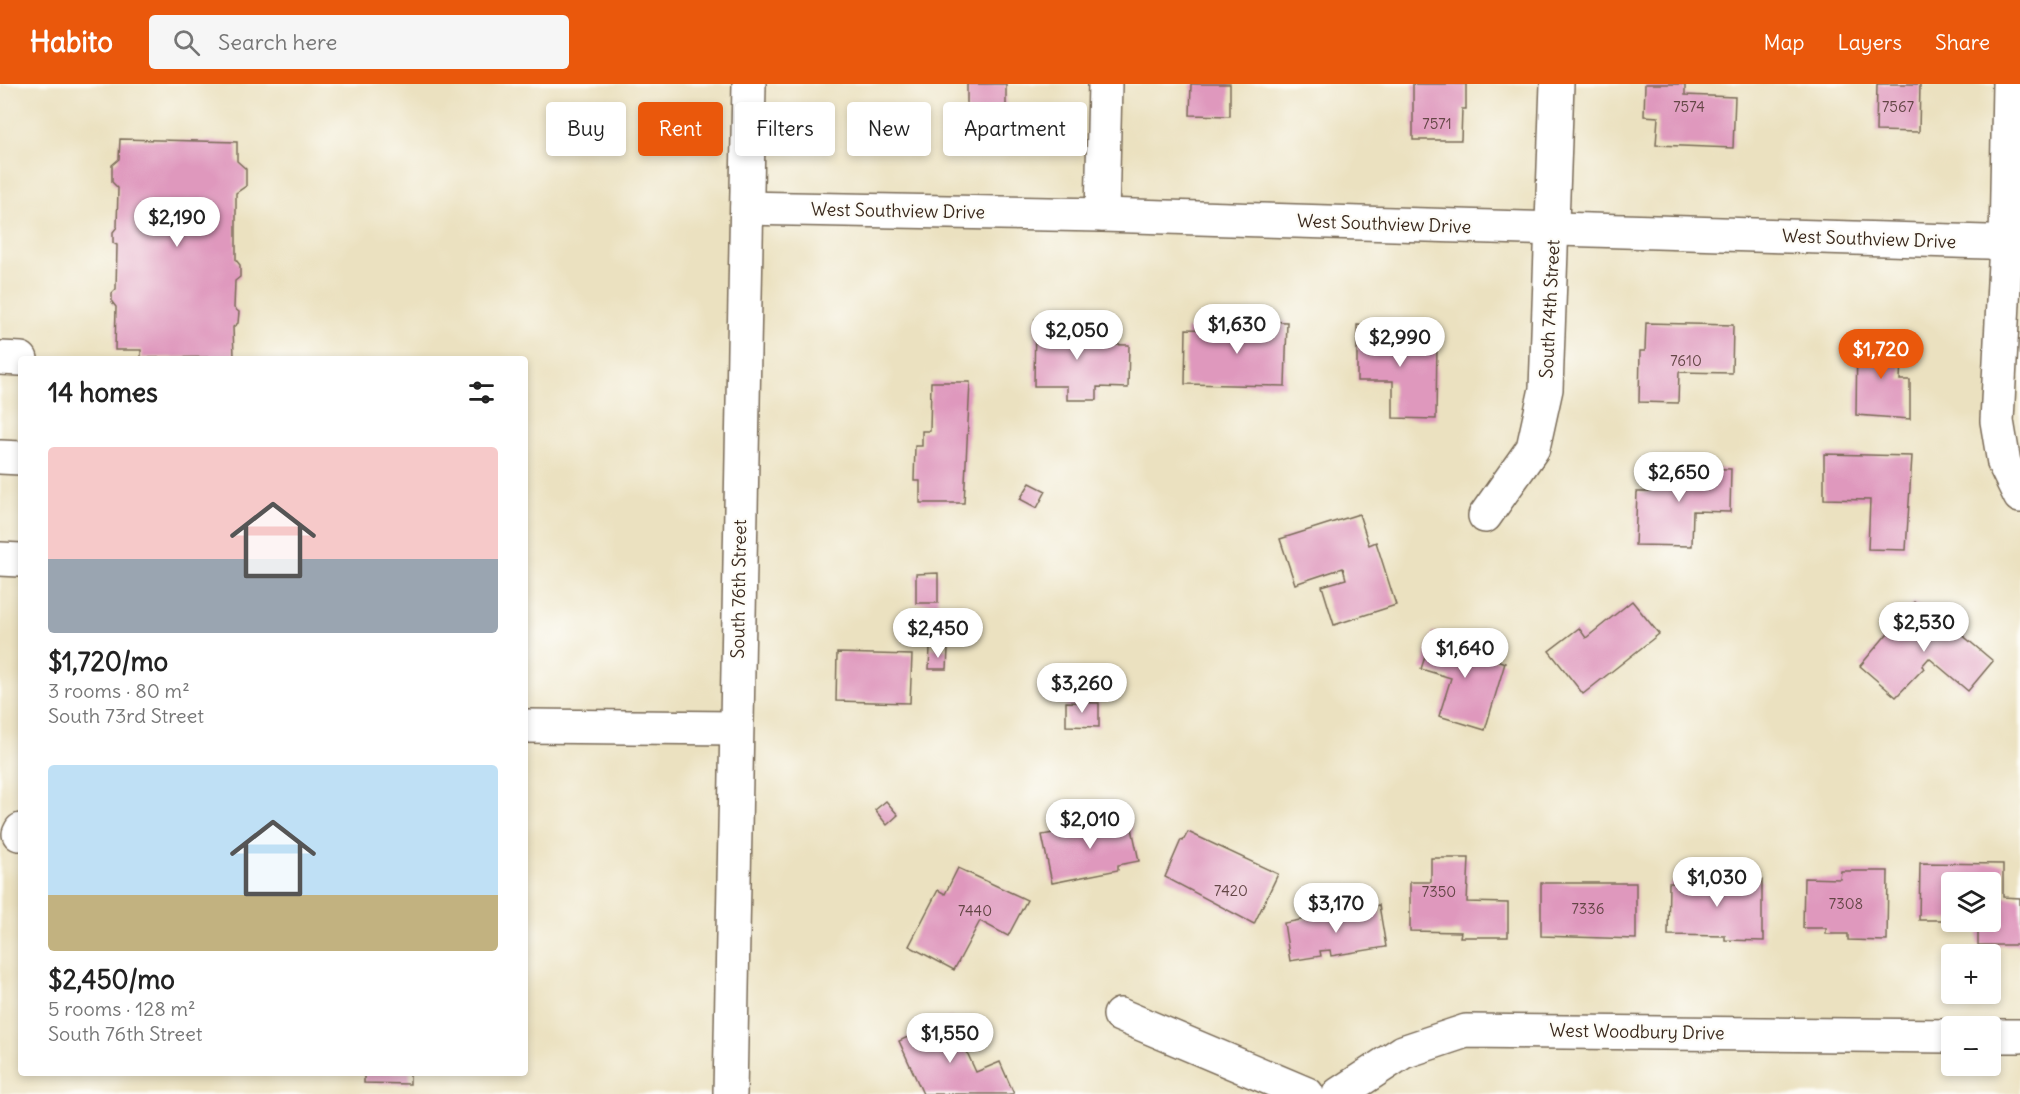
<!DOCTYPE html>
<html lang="en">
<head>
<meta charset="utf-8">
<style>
  :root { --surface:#fff; --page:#f6f6f6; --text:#222; --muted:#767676; --accent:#ea580c }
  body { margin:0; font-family:Delius,sans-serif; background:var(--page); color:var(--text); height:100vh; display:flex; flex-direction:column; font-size:22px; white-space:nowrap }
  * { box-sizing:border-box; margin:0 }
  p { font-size:20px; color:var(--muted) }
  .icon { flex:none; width:33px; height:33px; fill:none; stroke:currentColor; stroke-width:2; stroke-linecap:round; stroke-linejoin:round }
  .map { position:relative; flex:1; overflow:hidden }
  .panel { position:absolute; left:18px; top:272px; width:510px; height:720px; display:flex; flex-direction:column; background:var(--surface); border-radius:6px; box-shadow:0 3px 9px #0003 }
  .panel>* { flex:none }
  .hud { position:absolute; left:546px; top:18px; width:570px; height:54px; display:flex; gap:12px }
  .fabs { position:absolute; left:1941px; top:788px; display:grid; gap:12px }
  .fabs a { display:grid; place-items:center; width:60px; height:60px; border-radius:6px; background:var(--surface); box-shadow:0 3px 9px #0003; font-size:30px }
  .price { position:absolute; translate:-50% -51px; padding:0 14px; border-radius:21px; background:#fff; color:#222; font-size:20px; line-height:39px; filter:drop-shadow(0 2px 3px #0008) }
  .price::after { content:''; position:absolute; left:50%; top:36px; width:18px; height:14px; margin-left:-9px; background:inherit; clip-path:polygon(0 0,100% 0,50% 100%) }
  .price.selected { background:var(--accent); color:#fff }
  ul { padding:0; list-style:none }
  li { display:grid; align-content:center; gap:12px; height:318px; padding:0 30px }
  li span { display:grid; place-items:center; height:186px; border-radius:6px; color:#555 }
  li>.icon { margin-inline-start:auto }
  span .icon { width:108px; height:108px; fill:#fffc; stroke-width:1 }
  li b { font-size:26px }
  h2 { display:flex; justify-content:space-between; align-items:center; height:72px; padding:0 30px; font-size:26px }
  .tag { padding:0 21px; border-radius:6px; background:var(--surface); box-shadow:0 3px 9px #0003; font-size:21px; line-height:54px }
  .tag.selected { background:var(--accent); color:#fff }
  header { display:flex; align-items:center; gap:36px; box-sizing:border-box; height:84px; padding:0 30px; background:var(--accent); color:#fff }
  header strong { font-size:28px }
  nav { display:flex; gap:33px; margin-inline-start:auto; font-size:21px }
  .search { width:420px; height:54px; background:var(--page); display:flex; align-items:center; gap:15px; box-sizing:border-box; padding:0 21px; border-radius:6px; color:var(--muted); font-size:22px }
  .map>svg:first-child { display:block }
</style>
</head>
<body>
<header>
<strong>Habito</strong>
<div class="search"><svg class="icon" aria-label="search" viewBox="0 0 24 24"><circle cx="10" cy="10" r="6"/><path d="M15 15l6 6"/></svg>Search here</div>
<nav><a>Map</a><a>Layers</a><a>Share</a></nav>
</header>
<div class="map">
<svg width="2020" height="1010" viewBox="0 0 2020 1010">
  <rect width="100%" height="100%" fill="#fdfcf7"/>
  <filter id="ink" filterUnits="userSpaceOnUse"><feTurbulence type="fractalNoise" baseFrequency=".0167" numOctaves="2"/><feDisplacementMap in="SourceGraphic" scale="12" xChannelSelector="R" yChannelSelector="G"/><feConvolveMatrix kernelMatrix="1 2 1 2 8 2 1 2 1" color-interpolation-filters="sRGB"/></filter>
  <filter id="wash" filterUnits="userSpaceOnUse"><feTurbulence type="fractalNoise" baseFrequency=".008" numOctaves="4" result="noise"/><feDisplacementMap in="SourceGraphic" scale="24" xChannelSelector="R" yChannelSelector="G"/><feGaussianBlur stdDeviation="1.35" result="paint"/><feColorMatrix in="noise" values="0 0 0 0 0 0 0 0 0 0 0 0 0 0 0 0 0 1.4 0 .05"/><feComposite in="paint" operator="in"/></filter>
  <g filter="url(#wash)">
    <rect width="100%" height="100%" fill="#ebe1c0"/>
    <g id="blocks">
      <g fill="#df98bd">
        <path d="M967 0H1006V29L967 28Z"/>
        <path d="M1191 0H1230V32L1190 31Z"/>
        <path d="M1413 0H1466V25H1462L1461 56H1413Z"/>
        <path d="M1645 0H1685V11L1735 13 1733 64 1656 61 1658 33 1644 32Z"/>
        <path d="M1877 0H1920L1919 48 1876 47Z"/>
        <path d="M120 55 237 58V77L246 85V102L236 109V176L240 181V193L235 197 234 224 239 228 238 239 233 243 234 273 141 274V266H115L116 223 112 218V209L116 205 117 161 113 159V148L117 143 118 104 112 98V81L119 75Z"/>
        <path d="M1035 235H1075L1074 260 1129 261 1128 304 1097 303V316H1067V302H1034Z"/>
        <path d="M1255 237 1287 238 1285 302 1185 300 1186 245 1215 246V242H1232V240L1255 242Z"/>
        <path d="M1646 239 1733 241 1732 289 1679 288 1678 319 1639 318 1640 267H1645Z"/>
        <path d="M1357 241 1411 242V255H1437L1436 335 1393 334V297H1357Z"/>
        <path d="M1857 255 1902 256 1900 296H1910V335L1856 331Z"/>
        <path d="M931 298H970L964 419H920V397H914L915 362H922V347H930Z"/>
        <path d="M1824 370 1912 372 1906 466 1868 465 1870 416 1824 415Z"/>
        <path d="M1650 383 1731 385 1730 428 1693 427 1692 462 1635 461 1637 408H1650Z"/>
        <path d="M1030 399 1046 407 1037 424 1020 415Z"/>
        <path d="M1359 430 1369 461 1376 458 1396 521 1334 541 1322 502 1346 495 1343 484 1295 500 1280 455Z"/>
        <path d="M938 489V519H916V490Z"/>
        <path d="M1632 517 1659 550 1583 610 1549 567 1579 544 1586 554Z"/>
        <path d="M1914 518 1939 539 1942 534 1993 577 1968 607 1929 574 1922 582 1924 584 1896 613 1860 582Z"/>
        <path d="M1433 548 1491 565 1488 573 1505 579 1485 646 1439 632 1451 594 1421 585Z"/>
        <path d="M930 564 948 565 947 585H929Z"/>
        <path d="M837 569 912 571 910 619 836 617Z"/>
        <path d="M1066 618 1099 619V643L1066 642Z"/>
        <path d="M886 717 898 731 887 741 875 726Z"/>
        <path d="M1130 735 1139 777 1118 781V786L1052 799 1042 751Z"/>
        <path d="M1188 748 1278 790 1254 840 1165 793 1181 756 1183 757Z"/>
        <path d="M1431 774H1469L1467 818 1508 819V853H1460L1461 848 1410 847V798H1431Z"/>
        <path d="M1920 779 2003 780V813L2020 814V861H1978V837H1990V798H1952V836H1919Z"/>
        <path d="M958 784 1027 816 1008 852 980 837 954 886 909 862 938 806 945 810Z"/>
        <path d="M1841 787H1888L1887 857 1848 856V850H1826V844H1803L1804 794 1840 795Z"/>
        <path d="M1699 788H1725L1724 796H1762V850H1764V857L1725 856V852L1668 851 1669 799H1699Z"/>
        <path d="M1541 799H1636V855L1541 852Z"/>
        <path d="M1379 821 1386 863 1331 872 1330 866 1320 867 1321 872 1290 877 1284 839Z"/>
        <path d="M951 933 976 988 1000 978 1014 1010H923L899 957Z"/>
        <path d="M364 988H410V1000L364 999Z"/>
      </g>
    </g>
  </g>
  <g filter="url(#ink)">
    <use href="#blocks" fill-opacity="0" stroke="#796a57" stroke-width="1.5"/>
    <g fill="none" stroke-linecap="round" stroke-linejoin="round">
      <g stroke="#796a57" stroke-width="36">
        <g id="minor">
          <path d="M2009 0 2006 159 1997 337 2004 379 2020 412"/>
          <path d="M747 124 1102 131 2020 159"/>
          <path d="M1102 131 1105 0"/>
          <path d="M0 274 21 275"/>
          <path d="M0 373 21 374"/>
          <path d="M1485 432 1533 364 1546 305 1557 0"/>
          <path d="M0 475 21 476"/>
          <path d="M525 642 736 644"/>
          <path d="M19 750 21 746"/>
          <path d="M1120 931 1307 1010"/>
          <path d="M1990 952H2020"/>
          <path d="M1339 1010 1403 968 1466 947 1952 952"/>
        </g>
      </g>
      <g stroke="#796a57" stroke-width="36">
        <path id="major" d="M730 1010 749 0"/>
      </g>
      <use href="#minor" stroke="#fff" stroke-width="33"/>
      <use href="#major" stroke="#fff" stroke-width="33"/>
    </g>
  </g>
  <g text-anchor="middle" stroke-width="4.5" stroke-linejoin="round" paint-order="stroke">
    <g font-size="15" fill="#644646">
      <text x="1689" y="28">7574</text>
      <text x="1898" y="28">7567</text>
      <text x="1437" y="45">7571</text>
      <text x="1686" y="282">7610</text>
      <text x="1231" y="812">7420</text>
      <text x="1439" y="813">7350</text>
      <text x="1846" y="825">7308</text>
      <text x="1588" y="830">7336</text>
      <text x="975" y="832">7440</text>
    </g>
    <g font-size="18" fill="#3b2a1e" stroke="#fdfcf7">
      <text transform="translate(898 127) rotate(1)" y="6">West Southview Drive</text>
      <text transform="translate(1384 140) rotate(2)" y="6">West Southview Drive</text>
      <text transform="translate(1869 155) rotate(2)" y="6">West Southview Drive</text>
      <text transform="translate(1550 225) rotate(-87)" y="6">South 74th Street</text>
      <text transform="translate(739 505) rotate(-89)" y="6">South 76th Street</text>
      <text transform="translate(1637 948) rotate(1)" y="6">West Woodbury Drive</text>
    </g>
  </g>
</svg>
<div class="fabs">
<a><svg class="icon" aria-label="layers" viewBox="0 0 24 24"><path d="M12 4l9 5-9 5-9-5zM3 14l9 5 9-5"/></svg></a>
<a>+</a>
<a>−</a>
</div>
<b class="price" style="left:177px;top:164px">$2,190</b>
<b class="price" style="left:1237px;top:271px">$1,630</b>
<b class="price" style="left:1077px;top:277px">$2,050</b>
<b class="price" style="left:1400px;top:284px">$2,990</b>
<b class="price selected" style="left:1881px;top:296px">$1,720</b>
<b class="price" style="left:1679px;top:419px">$2,650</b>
<b class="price" style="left:1924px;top:569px">$2,530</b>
<b class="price" style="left:938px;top:575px">$2,450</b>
<b class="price" style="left:1465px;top:595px">$1,640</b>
<b class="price" style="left:1082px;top:630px">$3,260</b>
<b class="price" style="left:1090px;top:766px">$2,010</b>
<b class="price" style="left:1717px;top:824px">$1,030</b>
<b class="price" style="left:1336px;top:850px">$3,170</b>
<b class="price" style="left:950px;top:980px">$1,550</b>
<div class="hud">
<a class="tag">Buy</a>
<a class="tag selected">Rent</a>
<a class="tag">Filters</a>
<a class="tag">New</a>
<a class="tag">Apartment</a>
</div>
<section class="panel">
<h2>14 homes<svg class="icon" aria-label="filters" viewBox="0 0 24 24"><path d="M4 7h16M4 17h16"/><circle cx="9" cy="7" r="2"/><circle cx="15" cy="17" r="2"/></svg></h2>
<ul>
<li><span style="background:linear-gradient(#f6c9c9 60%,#9aa5b1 0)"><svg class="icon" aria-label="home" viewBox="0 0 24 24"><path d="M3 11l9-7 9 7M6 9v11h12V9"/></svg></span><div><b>$1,720/mo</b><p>3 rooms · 80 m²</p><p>South 73rd Street</p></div></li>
<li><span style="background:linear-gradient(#bfe0f5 70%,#c2b280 0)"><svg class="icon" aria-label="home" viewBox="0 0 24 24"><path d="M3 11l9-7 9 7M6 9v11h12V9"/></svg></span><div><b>$2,450/mo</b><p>5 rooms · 128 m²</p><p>South 76th Street</p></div></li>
</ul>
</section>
</div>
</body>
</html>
